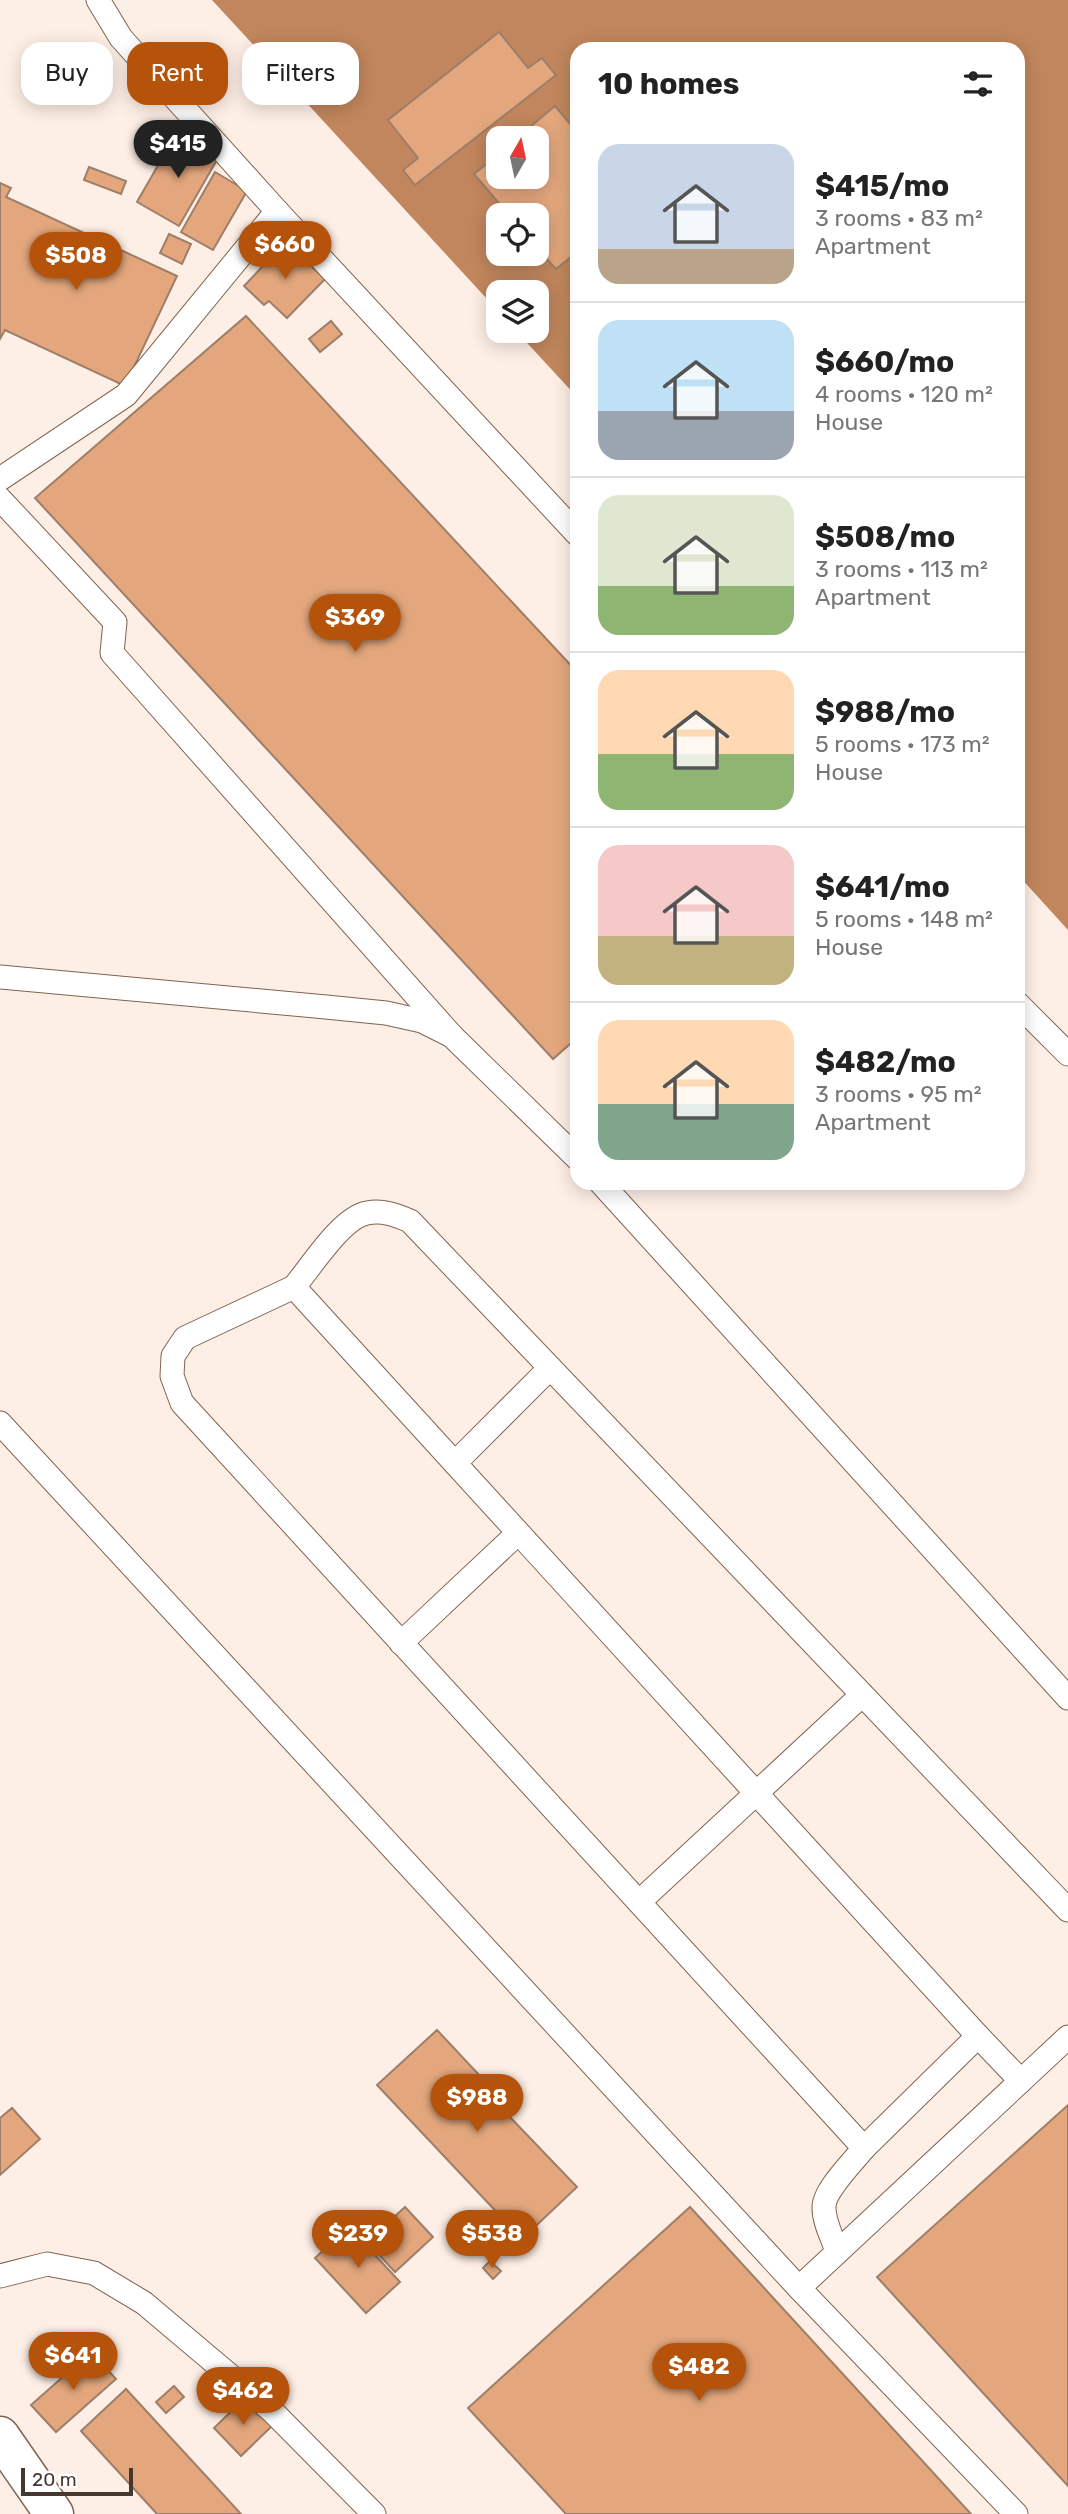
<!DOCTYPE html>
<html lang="en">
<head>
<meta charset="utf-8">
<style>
  :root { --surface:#fff; --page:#f6f6f6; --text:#222; --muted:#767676; --line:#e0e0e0; --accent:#b45309 }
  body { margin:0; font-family:Rubik,sans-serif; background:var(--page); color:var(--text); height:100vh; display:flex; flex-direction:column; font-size:26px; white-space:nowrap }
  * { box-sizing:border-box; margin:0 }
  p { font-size:23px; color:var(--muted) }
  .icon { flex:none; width:38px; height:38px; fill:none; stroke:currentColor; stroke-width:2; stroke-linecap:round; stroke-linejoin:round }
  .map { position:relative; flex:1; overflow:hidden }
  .sheet { position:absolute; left:570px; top:42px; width:455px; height:1148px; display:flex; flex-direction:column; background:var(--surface); border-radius:21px; box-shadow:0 4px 18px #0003 }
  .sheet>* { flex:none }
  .guide { position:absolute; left:21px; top:42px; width:444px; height:63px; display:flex; gap:14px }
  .needle { width:46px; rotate:9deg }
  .tools { position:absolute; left:486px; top:126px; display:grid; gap:14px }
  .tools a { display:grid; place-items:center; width:63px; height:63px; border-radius:14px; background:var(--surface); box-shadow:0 4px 18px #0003; font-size:35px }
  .scale { position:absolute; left:21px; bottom:18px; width:112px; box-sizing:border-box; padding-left:7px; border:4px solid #46382f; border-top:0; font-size:19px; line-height:24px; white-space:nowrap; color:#46382f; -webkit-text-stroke:5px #fff; paint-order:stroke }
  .price { position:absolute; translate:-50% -60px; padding:0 16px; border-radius:24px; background:var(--accent); color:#fff; font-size:23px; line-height:46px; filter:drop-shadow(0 2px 4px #0008) }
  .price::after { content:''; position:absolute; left:50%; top:42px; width:21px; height:16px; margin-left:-10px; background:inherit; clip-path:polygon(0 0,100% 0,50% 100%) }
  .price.active { background:#222; color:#fff }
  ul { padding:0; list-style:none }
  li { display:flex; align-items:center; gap:21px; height:175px; padding:0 28px }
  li+li { border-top:2px solid var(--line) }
  li span { display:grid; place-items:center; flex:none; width:196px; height:140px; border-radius:21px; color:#555 }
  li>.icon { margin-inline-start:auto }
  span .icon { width:84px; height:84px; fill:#fffc; stroke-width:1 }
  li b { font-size:30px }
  h2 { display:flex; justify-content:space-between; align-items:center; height:84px; padding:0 28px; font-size:30px }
  .tag { padding:0 24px; border-radius:21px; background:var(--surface); box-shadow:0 4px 18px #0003; font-size:24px; line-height:63px }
  .tag.active { background:var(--accent); color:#fff }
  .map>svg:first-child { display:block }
</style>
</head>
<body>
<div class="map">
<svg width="1068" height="2514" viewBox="0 0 1068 2514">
  <rect width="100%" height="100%" fill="#feefe6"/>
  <path fill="#c1865d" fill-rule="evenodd" d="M212 0H1068V930L1019 876 1018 49H578L577 397 516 331H537V292H499V312ZM499 138H537V177H499ZM499 215H537V254H499Z"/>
  <g fill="#e4a77d" stroke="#9d7e69" stroke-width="2">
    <path d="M499 32 528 68 542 58 556 75 415 185 403 170 418 158 388 120Z"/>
    <path d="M555 106 578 133V251L556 269 537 248V215H509L474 174 499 154V177H537V138H517Z"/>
    <path d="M176 134 218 158 179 226 137 202Z"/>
    <path d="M89 167 126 181 121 194 84 180Z"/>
    <path d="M215 172 247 191 213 250 181 232Z"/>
    <path d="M0 183 11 188 6 197 177 276 125 386 5 330 0 339Z"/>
    <path d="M169 234 191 244 182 264 160 253Z"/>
    <path d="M286 242 325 279 287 318 269 301 264 305 244 286Z"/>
    <path d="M246 316 578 673V1037L553 1059 35 498Z"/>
    <path d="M331 321 342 334 320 352 309 339Z"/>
    <path d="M437 2030 511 2109 507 2114 577 2187 522 2239 377 2085Z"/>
    <path d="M1068 2105V2486L877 2277Z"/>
    <path d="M12 2108 40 2139 0 2175V2118Z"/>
    <path d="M405 2207 433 2237 395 2272 367 2242Z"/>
    <path d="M690 2207 971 2514H566L468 2408Z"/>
    <path d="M349 2227 400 2282 366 2313 315 2258Z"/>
    <path d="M490 2261 501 2271 493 2279 483 2268Z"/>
    <path d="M91 2352 116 2379 56 2432 31 2405Z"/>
    <path d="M174 2386 184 2397 166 2413 156 2402Z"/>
    <path d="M126 2389 241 2514H157L81 2431Z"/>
    <path d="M245 2398 272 2426 241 2456 214 2428Z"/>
  </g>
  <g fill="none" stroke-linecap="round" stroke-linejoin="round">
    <g stroke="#81634f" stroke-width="25">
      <g id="lane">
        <path d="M98 0 121 38 277 211 578 535"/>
        <path d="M0 479 126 395 277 211"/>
        <path d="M0 499 115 622 112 653 452 1036"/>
        <path d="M0 977 326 1007 386 1013 422 1021 452 1036 578 1159"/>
        <path d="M1018 1004 1068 1054"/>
        <path d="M601 1183 1068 1698"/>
        <path d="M294 1287 185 1338 173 1356 172 1376 182 1403 864 2148 978 2036"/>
        <path d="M0 1423 799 2288 1016 2514"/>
        <path d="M455 1463 550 1368"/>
        <path d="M401 1643 518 1533"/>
        <path d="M639 1902 862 1695"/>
        <path d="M1021 2081 978 2036 294 1287C311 1267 341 1218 367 1213 383 1210 396 1215 410 1221L1068 1910"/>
        <path d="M837 2252C833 2238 824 2223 824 2208 823 2191 853 2162 864 2148"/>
        <path d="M0 2276 47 2264 94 2273 144 2303 272 2411 374 2514"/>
        <path d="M799 2288 1068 2037"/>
      </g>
    </g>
    <g stroke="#81634f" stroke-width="41">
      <path id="secondary" d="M0 2436 54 2514"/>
    </g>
    <use href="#lane" stroke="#fff" stroke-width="23"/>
    <use href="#secondary" stroke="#fff" stroke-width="38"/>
  </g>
</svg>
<div class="tools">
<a><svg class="needle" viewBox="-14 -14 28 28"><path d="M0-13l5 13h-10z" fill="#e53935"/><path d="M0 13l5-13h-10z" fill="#767676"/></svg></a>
<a><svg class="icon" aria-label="locate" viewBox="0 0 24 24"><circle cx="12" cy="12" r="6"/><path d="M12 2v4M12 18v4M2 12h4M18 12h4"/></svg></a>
<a><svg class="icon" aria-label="layers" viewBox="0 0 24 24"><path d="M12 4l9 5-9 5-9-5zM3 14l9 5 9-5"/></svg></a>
</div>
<div class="scale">20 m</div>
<b class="price active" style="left:178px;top:180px">$415</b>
<b class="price" style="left:285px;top:281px">$660</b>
<b class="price" style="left:76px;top:292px">$508</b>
<b class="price" style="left:355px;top:654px">$369</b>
<b class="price" style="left:477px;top:2134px">$988</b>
<b class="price" style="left:358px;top:2270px">$239</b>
<b class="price" style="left:492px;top:2270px">$538</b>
<b class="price" style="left:73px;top:2392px">$641</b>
<b class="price" style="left:699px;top:2403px">$482</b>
<b class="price" style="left:243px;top:2427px">$462</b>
<div class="guide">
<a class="tag">Buy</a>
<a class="tag active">Rent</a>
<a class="tag">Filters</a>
</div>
<section class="sheet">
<h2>10 homes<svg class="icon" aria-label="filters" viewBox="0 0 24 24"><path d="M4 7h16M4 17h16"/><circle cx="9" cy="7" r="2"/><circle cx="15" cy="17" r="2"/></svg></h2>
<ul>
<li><span style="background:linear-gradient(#c9d6e8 75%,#b9a48a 0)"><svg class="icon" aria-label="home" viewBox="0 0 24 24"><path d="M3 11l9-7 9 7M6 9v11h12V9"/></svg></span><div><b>$415/mo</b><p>3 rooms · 83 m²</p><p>Apartment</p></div></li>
<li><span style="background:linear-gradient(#bfe0f5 65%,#9aa5b1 0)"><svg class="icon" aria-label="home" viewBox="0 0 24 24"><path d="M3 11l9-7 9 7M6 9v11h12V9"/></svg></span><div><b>$660/mo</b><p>4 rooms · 120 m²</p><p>House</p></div></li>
<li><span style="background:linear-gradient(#dfe7d0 65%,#8fb573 0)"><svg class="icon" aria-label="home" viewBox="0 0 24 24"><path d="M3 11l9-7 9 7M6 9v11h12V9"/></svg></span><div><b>$508/mo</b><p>3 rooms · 113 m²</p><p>Apartment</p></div></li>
<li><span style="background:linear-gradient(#ffd9b3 60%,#8fb573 0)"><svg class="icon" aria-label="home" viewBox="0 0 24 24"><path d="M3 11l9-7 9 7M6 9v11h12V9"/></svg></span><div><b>$988/mo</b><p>5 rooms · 173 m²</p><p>House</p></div></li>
<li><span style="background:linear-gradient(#f6c9c9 65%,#c2b280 0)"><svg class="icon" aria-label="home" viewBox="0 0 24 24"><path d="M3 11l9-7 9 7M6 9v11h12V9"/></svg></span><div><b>$641/mo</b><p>5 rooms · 148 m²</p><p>House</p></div></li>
<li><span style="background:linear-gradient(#ffd9b3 60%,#7fa58c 0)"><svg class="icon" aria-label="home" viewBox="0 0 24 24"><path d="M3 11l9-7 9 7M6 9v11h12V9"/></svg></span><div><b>$482/mo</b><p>3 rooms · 95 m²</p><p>Apartment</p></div></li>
</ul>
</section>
</div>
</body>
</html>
